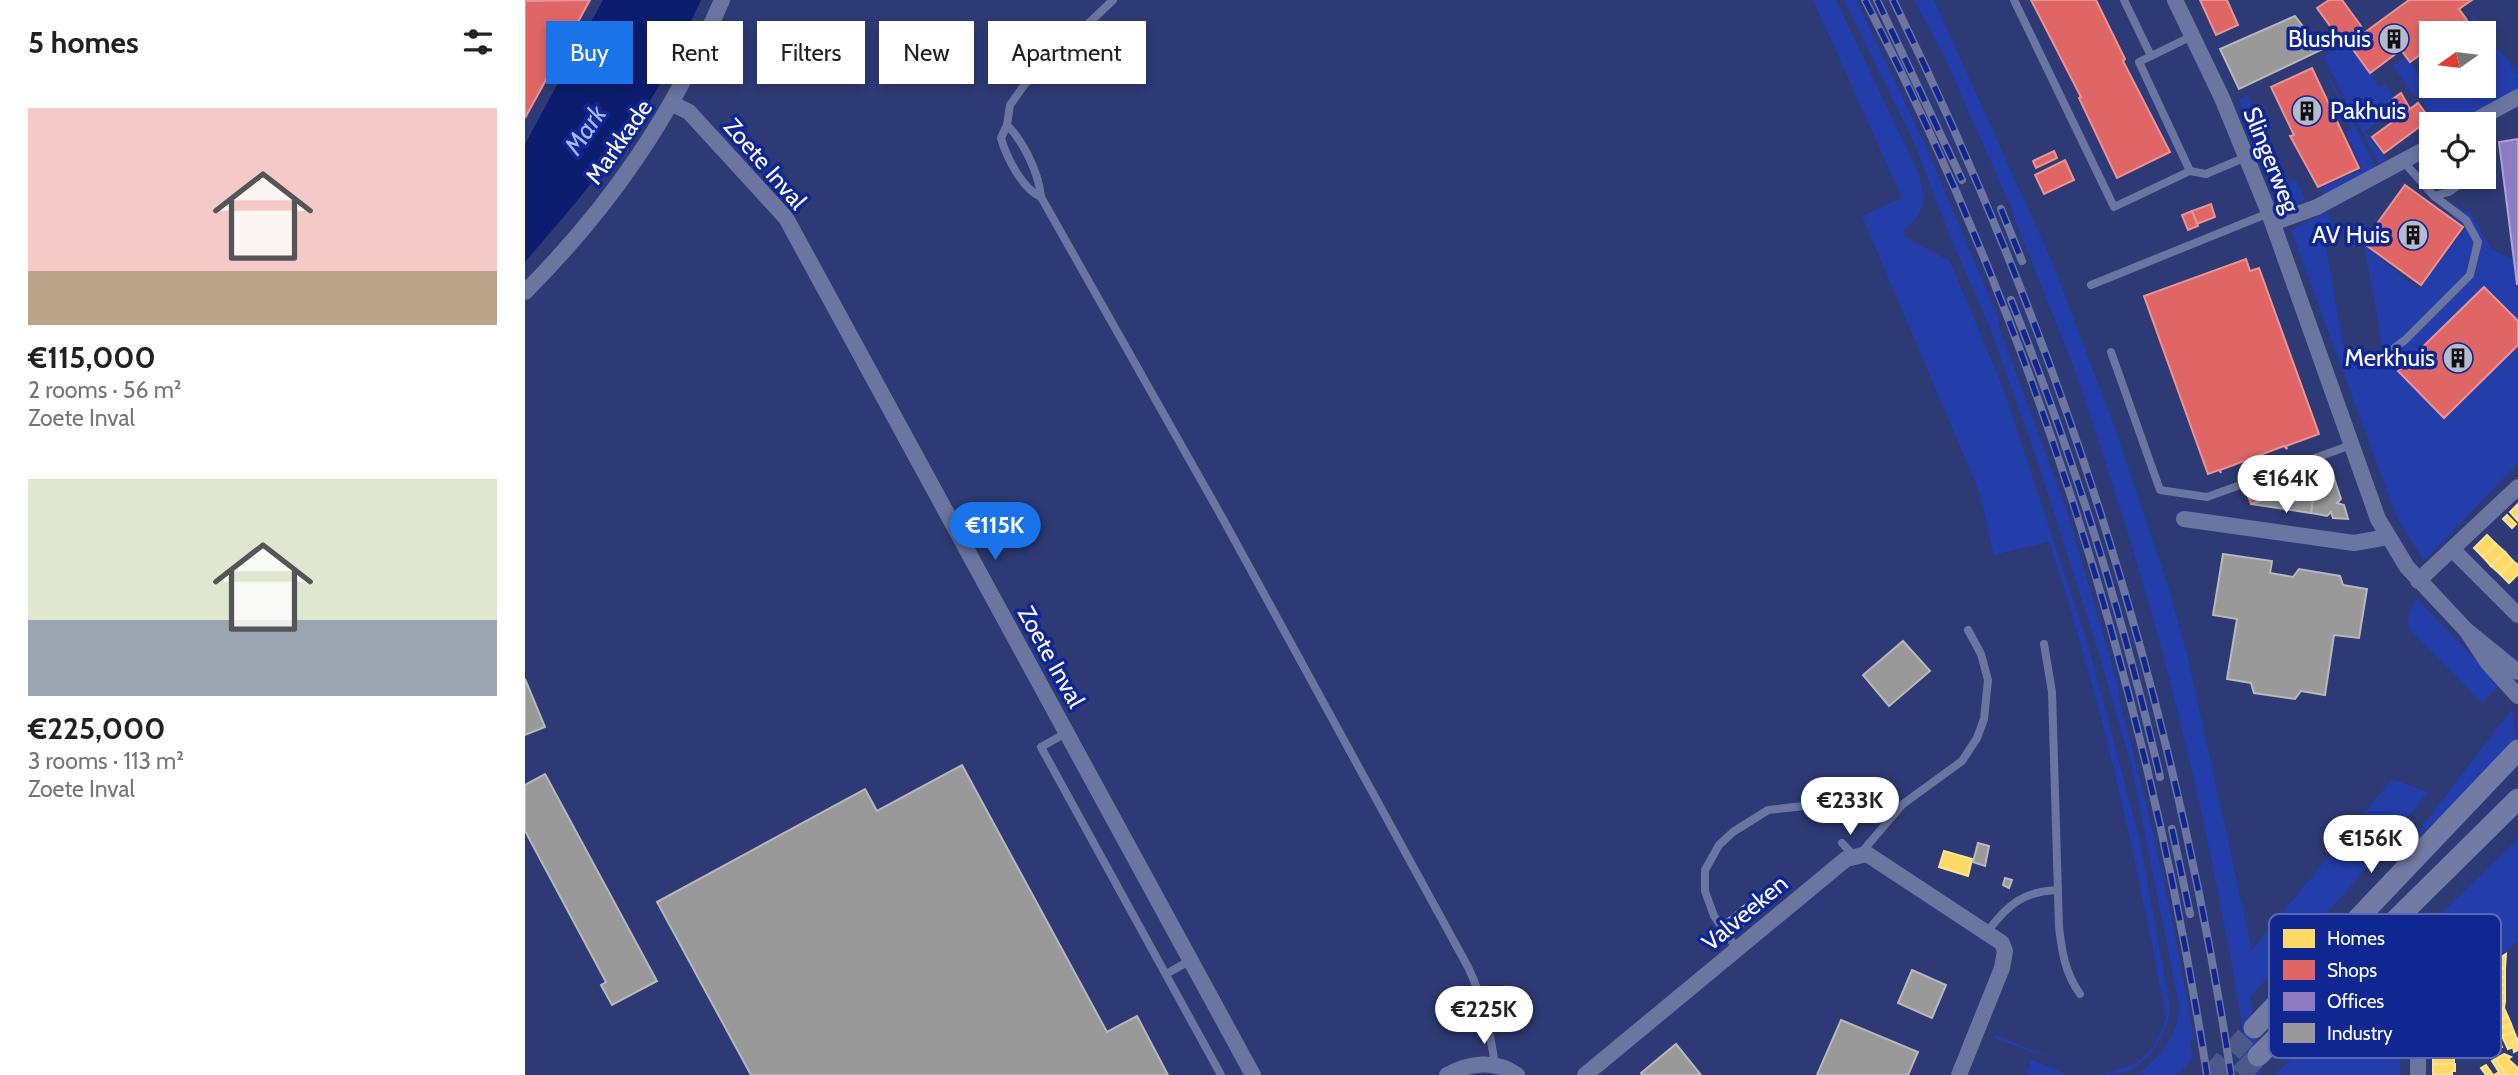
<!DOCTYPE html>
<html lang="en">
<head>
<meta charset="utf-8">
<style>
  :root { --surface:#fff; --page:#f6f6f6; --text:#202124; --muted:#757577; --accent:#1a73e8 }
  body { margin:0; font-family:Cabin,sans-serif; background:var(--page); color:var(--text); height:100vh; display:flex; flex-direction:column; font-size:26px; white-space:nowrap }
  * { box-sizing:border-box; margin:0 }
  p { font-size:23px; color:var(--muted) }
  .icon { flex:none; width:38px; height:38px; fill:none; stroke:currentColor; stroke-width:2; stroke-linecap:round; stroke-linejoin:round }
  .map { position:relative; flex:1; overflow:hidden }
  .sheet { display:flex; flex-direction:column; background:var(--surface); width:525px }
  .sheet>* { flex:none }
  .banner { position:absolute; left:21px; top:21px; width:665px; height:63px; display:flex; gap:14px }
  .needle { width:46px; rotate:256deg }
  .tools { position:absolute; left:1894px; top:21px; display:grid; gap:14px }
  .tools a { display:grid; place-items:center; width:77px; height:77px; border-radius:0px; background:var(--surface); box-shadow:0 4px 10px #0003; font-size:35px }
  .price { position:absolute; translate:-50% -60px; padding:0 16px; border-radius:24px; background:#fff; color:#222; font-size:23px; line-height:46px; filter:drop-shadow(0 2px 4px #0008) }
  .price::after { content:''; position:absolute; left:50%; top:42px; width:21px; height:16px; margin-left:-10px; background:inherit; clip-path:polygon(0 0,100% 0,50% 100%) }
  .price.on { background:var(--accent); color:#fff }
  ul { padding:0; list-style:none }
  li { display:grid; align-content:center; gap:14px; height:371px; padding:0 28px }
  li span { display:grid; place-items:center; height:217px; border-radius:0px; color:#555 }
  li>.icon { margin-inline-start:auto }
  span .icon { width:126px; height:126px; fill:#fffc; stroke-width:1 }
  li b { font-size:30px }
  h2 { display:flex; justify-content:space-between; align-items:center; height:84px; padding:0 28px; font-size:30px }
  .chip { padding:0 24px; border-radius:0px; background:var(--surface); box-shadow:0 4px 10px #0003; font-size:24px; line-height:63px }
  .chip.on { background:var(--accent); color:#fff }
  main { display:flex; flex:1; min-height:0 }
  .map>svg:first-child { display:block }
</style>
</head>
<body>
<main>
<section class="sheet">
<h2>5 homes<svg class="icon" aria-label="filters" viewBox="0 0 24 24"><path d="M4 7h16M4 17h16"/><circle cx="9" cy="7" r="2"/><circle cx="15" cy="17" r="2"/></svg></h2>
<ul>
<li><span style="background:linear-gradient(#f6c9c9 75%,#b9a48a 0)"><svg class="icon" aria-label="home" viewBox="0 0 24 24"><path d="M3 11l9-7 9 7M6 9v11h12V9"/></svg></span><div><b>€115,000</b><p>2 rooms · 56 m²</p><p>Zoete Inval</p></div></li>
<li><span style="background:linear-gradient(#dfe7d0 65%,#9aa5b1 0)"><svg class="icon" aria-label="home" viewBox="0 0 24 24"><path d="M3 11l9-7 9 7M6 9v11h12V9"/></svg></span><div><b>€225,000</b><p>3 rooms · 113 m²</p><p>Zoete Inval</p></div></li>
</ul>
</section>
<div class="map">
<svg width="1993" height="1075" viewBox="0 0 1993 1075">
  <rect width="100%" height="100%" fill="#2d3a75"/>
  <g fill="#233daa">
    <path d="M1288 0H1311L1391 168C1401 192 1403 214 1379 229V237L1425 261 1478 388 1563 644 1615 841 1645 1007C1644 1033 1623 1065 1597 1074 1589 1075 1578 1075 1569 1075 1610 1067 1628 1060 1641 1017 1611 857 1576 697 1524 542L1469 555 1454 491 1337 216 1377 198Z"/>
    <path d="M1319 0H1331L1399 142 1473 317V324L1541 508 1594 688V699C1625 811 1650 925 1669 1040L1665 1041 1668 1059 1652 1075H1611C1634 1059 1654 1035 1654 1006L1606 764 1570 641 1510 454 1465 328 1428 244 1390 145Z"/>
    <path d="M1389 0H1409L1528 264 1590 428 1644 589 1662 654 1727 950 1867 779 1903 792 1820 893 1725 997 1736 1075H1725C1695 880 1653 687 1592 499 1573 439 1555 379 1530 320 1517 288 1504 255 1491 222 1487 212 1486 202 1480 194L1419 56Z"/>
    <path d="M1949 15 1993 75V91L1933 124H1911L1894 93 1889 96 1868 66 1881 57 1901 86 1906 83V86H1958V46L1963 43 1945 18Z"/>
    <path d="M1823 40 1855 87 1860 84 1875 106 1840 131 1862 162 1855 166 1799 57Z"/>
    <path d="M1794 55 1851 168 1799 195 1797 187 1837 169 1821 132 1826 129Z"/>
    <path d="M1722 95 1764 182 1771 179 1780 200 1758 206 1714 100Z"/>
    <path d="M1906 160V177H1937C1921 186 1911 186 1896 176L1895 168Z"/>
    <path d="M1931 206 1946 214 1967 250 1986 258 1993 267V463L1899 561 1872 518 1766 230 1796 214 1803 213 1810 230 1798 229 1821 362 1859 355 1839 245 1893 289 1941 228 1924 214Z"/>
    <path d="M1892 599 1975 685 1957 703 1884 629 1883 615Z"/>
    <path d="M1987 709 1991 740 1983 752 1875 855Z"/>
    <path d="M1993 839V942L1968 960H1917L1875 977V1075H1749Z"/>
    <path d="M1470 1035 1567 1075 1470 1038Z"/>
    <path d="M1506 1059 1543 1075H1501Z"/>
  </g>
  <path fill="#0c1d6f" d="M78 0H176C161 32 146 65 128 96 92 156 45 210 0 262V144Z"/>
  <g fill="#ffd966" stroke="#ffe494" stroke-width="2">
    <path d="M1993 504V521L1985 512Z"/>
    <path d="M1982 515 1991 524 1987 528 1978 519Z"/>
    <path d="M1962 535 1971 544 1958 557 1949 548Z"/>
    <path d="M1971 544 1980 552 1966 566 1958 557Z"/>
    <path d="M1980 552 1988 561 1975 574 1966 566Z"/>
    <path d="M1988 561 1993 565V574L1984 583 1975 574Z"/>
    <path d="M1419 851 1447 859 1443 876 1414 867Z"/>
    <path d="M1981 954 1980 968 1967 969V963Z"/>
    <path d="M1980 968V977H1967V969Z"/>
    <path d="M1967 977H1980V985H1966Z"/>
    <path d="M1966 985H1980V992L1966 993Z"/>
    <path d="M1980 992V1001H1966V993Z"/>
    <path d="M1966 1001H1980L1979 1008 1966 1014Z"/>
    <path d="M1979 1008 1983 1017 1970 1022 1966 1014Z"/>
    <path d="M1983 1017 1986 1024 1973 1029 1970 1022Z"/>
    <path d="M1986 1024 1989 1032 1977 1036 1973 1029Z"/>
    <path d="M1989 1032 1992 1039 1987 1041 1989 1047 1983 1049 1977 1036Z"/>
    <path d="M1972 1036 1977 1047 1960 1050V1037Z"/>
    <path d="M1992 1039 1993 1050 1989 1052 1987 1041Z"/>
    <path d="M1929 1050V1064H1908V1051Z"/>
    <path d="M1979 1054 1986 1057 1983 1059 1993 1068V1075H1982L1970 1059Z"/>
    <path d="M1970 1059 1982 1075H1969L1974 1072 1967 1061Z"/>
    <path d="M1908 1064H1930V1071H1927V1075H1908Z"/>
    <path d="M1961 1065 1968 1075H1961L1956 1068Z"/>
  </g>
  <g fill="#e06666" stroke="#e99494" stroke-width="2">
    <path d="M65 0 0 118V1Z"/>
    <path d="M1506 0H1571L1600 59 1598 61 1645 152 1592 178 1554 98 1556 97Z"/>
    <path d="M1675 0H1702L1713 25 1691 35Z"/>
    <path d="M1804 0H1817L1836 26 1816 41 1792 8Z"/>
    <path d="M1884 0H1947L1934 9 1942 20 1925 33H1906V47L1885 62 1876 50 1845 73 1824 44Z"/>
    <path d="M1787 68 1834 168 1793 187 1765 136 1769 135 1746 87Z"/>
    <path d="M1876 93 1885 109 1893 103 1905 119 1859 153 1847 137 1877 115 1865 101Z"/>
    <path d="M1529 151 1532 158 1511 168 1508 161Z"/>
    <path d="M1540 160 1549 180 1519 194 1510 175Z"/>
    <path d="M1880 185 1938 227 1896 285 1838 243Z"/>
    <path d="M1686 204 1690 217 1672 224 1667 211Z"/>
    <path d="M1667 211 1673 226 1663 230 1657 215Z"/>
    <path d="M1721 259 1725 271 1734 268 1794 434 1761 446 1762 449 1759 446 1695 470 1696 473 1694 470 1683 474 1619 296Z"/>
    <path d="M1959 287 1993 321V345L1919 418 1873 371Z"/>
    <path d="M1799 463 1803 477 1726 504 1721 491Z"/>
  </g>
  <path fill="#8e7cc3" stroke="#b0a3d5" stroke-width="2" d="M1993 139V284H1992L1974 142Z"/>
  <g fill="#999" stroke="#b8b8b8" stroke-width="2">
    <path d="M1770 16 1796 50 1714 89 1695 49Z"/>
    <path d="M1808 475 1816 499 1812 503 1819 505 1823 519 1808 518 1806 512 1802 516 1786 513 1788 496 1784 483Z"/>
    <path d="M1784 483 1788 496 1786 513 1726 504Z"/>
    <path d="M1698 554 1747 561 1745 573 1768 577 1774 569 1815 576 1818 585 1842 589 1834 638 1809 635 1800 695 1776 691 1770 699 1729 693 1726 683 1702 679 1712 619 1688 615Z"/>
    <path d="M1378 641 1405 671 1364 706 1338 675Z"/>
    <path d="M0 679 20 727 0 735Z"/>
    <path d="M437 765 582 1032 612 1016 643 1075H226L132 902 340 789 352 811Z"/>
    <path d="M20 774 132 981 87 1005 76 985 81 982 0 831V785Z"/>
    <path d="M1453 843 1464 846 1460 866 1448 862Z"/>
    <path d="M1480 878 1487 880 1484 888 1478 885Z"/>
    <path d="M1236 892 1245 903 1211 931 1202 920Z"/>
    <path d="M1387 970 1421 985 1407 1018 1373 1003Z"/>
    <path d="M1316 1020 1393 1052 1383 1075H1292Z"/>
    <path d="M1151 1044 1176 1075H1117L1116 1073Z"/>
  </g>
  <g fill="none" stroke-linecap="round" stroke-linejoin="round">
    <g stroke="#4c588a" stroke-width="21" stroke-dasharray="21 10" stroke-linecap="butt">
      <path d="M1686 1075 1729 1028"/>
      <path d="M1715 1075 1733 1056"/>
    </g>
    <g stroke="#6a75a0" stroke-width="8">
      <path d="M588 0 500 84 485 105 482 125C499 142 514 174 516 197L698 519 943 967C958 998 965 1031 970 1065"/>
      <path d="M1489 0 1589 207 1665 171 1681 174 1721 157"/>
      <path d="M1599 0 1626 56"/>
      <path d="M482 125 476 138C481 156 497 189 516 197"/>
      <path d="M1878 161 1909 196 1924 192 1945 177"/>
      <path d="M1665 171 1614 62 1667 36"/>
      <path d="M1566 285 1744 213"/>
      <path d="M1586 352 1635 490 1682 497 1826 445"/>
      <path d="M1859 356 1880 340 1945 275 1953 242 1941 220 1909 196"/>
      <path d="M1519 644 1527 692 1534 927C1537 952 1540 973 1555 994"/>
      <path d="M541 733 516 747 696 1075"/>
      <path d="M1317 843 1328 855"/>
      <path d="M1335 854 1378 804 1437 761 1452 738 1459 719 1463 680 1456 654 1443 630"/>
      <path d="M1463 931C1482 905 1499 891 1533 890"/>
      <path d="M1212 949 1189 916 1180 891V870L1194 845 1208 832 1243 810 1332 800 1344 804 1363 819"/>
      <path d="M641 974 666 960"/>
    </g>
    <g stroke="#6a75a0" stroke-width="16">
      <path d="M1650 0 1697 98 1744 213 1853 519 1882 567 1941 630"/>
      <path d="M148 104 164 112 261 218 728 1075"/>
      <path d="M1944 124 1993 97"/>
      <path d="M1748 223 1792 207 1906 146"/>
      <path d="M0 292C88 204 148 114 197 0"/>
      <path d="M1659 519 1829 543 1863 537"/>
      <path d="M1929 551 1993 615"/>
      <path d="M1893 581 1993 487"/>
      <path d="M1993 672 1941 630 1963 663 1993 696"/>
      <path d="M922 1075C944 1063 970 1059 992 1075"/>
      <path d="M1060 1075 1321 859 1342 854 1477 943 1480 951 1477 968 1434 1075"/>
      <path d="M1893 1075 1894 969"/>
    </g>
    <g stroke="#717ba4" stroke-width="21">
      <path d="M1729 1028 1993 750"/>
      <path d="M1733 1056 1993 799"/>
    </g>
    <g stroke="#6d76a0" stroke-width="8">
      <g id="rail">
        <path d="M1340 0C1514 336 1624 702 1682 1075"/>
        <path d="M1352 0 1437 180"/>
        <path d="M1368 0C1537 343 1649 697 1706 1075"/>
        <path d="M1476 209 1497 261"/>
        <path d="M1486 300C1548 455 1598 615 1635 777"/>
        <path d="M1647 829 1665 914"/>
      </g>
    </g>
    <use href="#rail" stroke="#102792" stroke-width="5" stroke-dasharray="16" stroke-linecap="butt"/>
  </g>
  <defs>
    <g id="building-disc" transform="scale(1.575)"><circle r="9.5" fill="#b6bacf" stroke="#102792"/><path d="M-4-6H4V6H1V3H-1V6H-4ZM-2.5-4.3h1.7v1.8h-1.7ZM.8-4.3h1.7v1.8H.8ZM-2.5-1h1.7V.8h-1.7ZM.8-1h1.7V.8H.8Z" fill="#111"/></g>
  </defs>
  <g fill-rule="evenodd">
    <use href="#building-disc" x="1869" y="39"/>
    <use href="#building-disc" x="1782" y="111"/>
    <use href="#building-disc" x="1888" y="235"/>
    <use href="#building-disc" x="1933" y="358"/>
  </g>
  <g text-anchor="middle" stroke-width="7" stroke-linejoin="round" paint-order="stroke">
    <g font-size="24" fill="#fff" stroke="#102792" text-anchor="end">
      <text x="1846" y="47">Blushuis</text>
      <text x="1805" y="119" text-anchor="start">Pakhuis</text>
      <text x="1865" y="243">AV Huis</text>
      <text x="1910" y="366">Merkhuis</text>
    </g>
    <g font-size="24" fill="#fff" stroke="#102792">
      <text transform="translate(94 142) rotate(-55)" y="8">Markkade</text>
      <text transform="translate(1746 160) rotate(68)" y="8">Slingerweg</text>
      <text transform="translate(240 164) rotate(49)" y="8">Zoete Inval</text>
      <text transform="translate(526 657) rotate(61)" y="8">Zoete Inval</text>
      <text transform="translate(1220 913) rotate(-40)" y="8">Valveeken</text>
    </g>
    <g font-size="26" font-style="italic" fill="#a8b8fa" stroke="#102792">
      <text transform="translate(60 130) rotate(-56)" y="9">Mark</text>
    </g>
  </g>
  <rect x="1744" y="914" width="232" height="144" rx="10" fill="#102792" stroke="#5868b3" stroke-width="2"/>
  <rect x="1758" y="929" width="32" height="19" fill="#ffd966"/>
  <rect x="1758" y="960" width="32" height="20" fill="#e06666"/>
  <rect x="1758" y="992" width="32" height="19" fill="#8e7cc3"/>
  <rect x="1758" y="1023" width="32" height="20" fill="#999"/>
  <g font-size="19" fill="#fff">
    <text x="1802" y="945">Homes</text>
    <text x="1802" y="977">Shops</text>
    <text x="1802" y="1008">Offices</text>
    <text x="1802" y="1040">Industry</text>
  </g>
</svg>
<div class="tools">
<a><svg class="needle" viewBox="-14 -14 28 28"><path d="M0-13l5 13h-10z" fill="#e53935"/><path d="M0 13l5-13h-10z" fill="#757577"/></svg></a>
<a><svg class="icon" aria-label="locate" viewBox="0 0 24 24"><circle cx="12" cy="12" r="6"/><path d="M12 2v4M12 18v4M2 12h4M18 12h4"/></svg></a>
</div>
<b class="price" style="left:1761px;top:515px">€164K</b>
<b class="price on" style="left:470px;top:562px">€115K</b>
<b class="price" style="left:1325px;top:837px">€233K</b>
<b class="price" style="left:1846px;top:875px">€156K</b>
<b class="price" style="left:959px;top:1046px">€225K</b>
<div class="banner">
<a class="chip on">Buy</a>
<a class="chip">Rent</a>
<a class="chip">Filters</a>
<a class="chip">New</a>
<a class="chip">Apartment</a>
</div>
</div>
</main>
</body>
</html>
